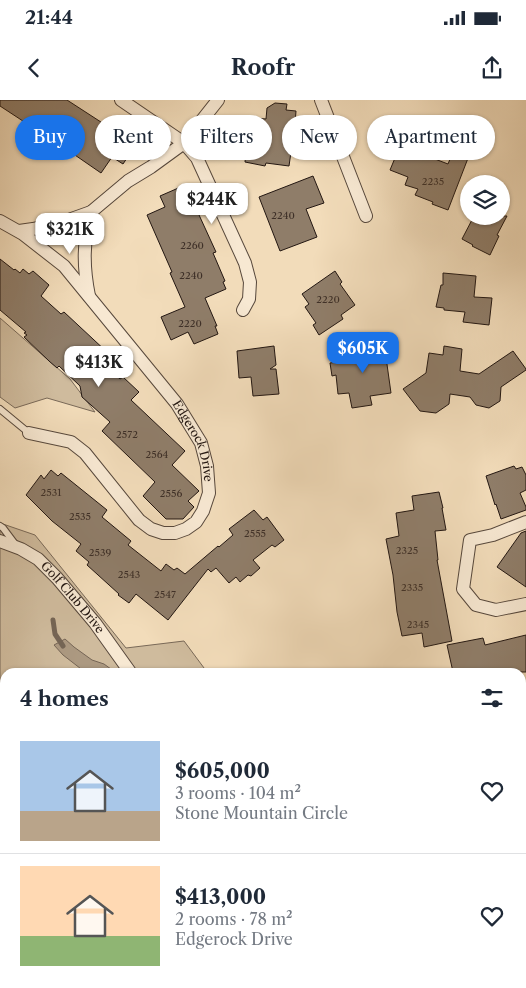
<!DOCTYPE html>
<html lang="en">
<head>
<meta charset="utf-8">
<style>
  :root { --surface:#fff; --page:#f6f6f7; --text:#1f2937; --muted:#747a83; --line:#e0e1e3; --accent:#1a73e8 }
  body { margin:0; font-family:"Libre Caslon Text",serif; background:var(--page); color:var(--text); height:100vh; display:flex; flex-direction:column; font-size:19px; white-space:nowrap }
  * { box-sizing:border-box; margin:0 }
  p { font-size:16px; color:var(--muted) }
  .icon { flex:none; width:28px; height:28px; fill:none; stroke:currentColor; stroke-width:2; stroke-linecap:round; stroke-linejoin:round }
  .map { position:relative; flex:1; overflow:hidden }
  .side { position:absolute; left:0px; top:568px; width:526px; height:321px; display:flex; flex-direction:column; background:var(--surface); border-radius:15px 15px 0 0; box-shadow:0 1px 4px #0004 }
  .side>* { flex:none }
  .banner { position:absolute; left:15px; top:15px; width:496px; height:45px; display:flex; gap:10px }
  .fabs { position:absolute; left:460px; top:75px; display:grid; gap:10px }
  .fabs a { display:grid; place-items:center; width:50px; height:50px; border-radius:50%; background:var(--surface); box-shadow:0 1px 4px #0004; font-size:25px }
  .price { position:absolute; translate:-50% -42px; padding:0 11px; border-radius:10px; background:#fff; color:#222; font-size:16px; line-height:32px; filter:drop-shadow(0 1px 2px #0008) }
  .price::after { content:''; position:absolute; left:50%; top:30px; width:15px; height:11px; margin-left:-8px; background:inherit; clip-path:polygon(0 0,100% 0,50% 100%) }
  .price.on { background:var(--accent); color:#fff }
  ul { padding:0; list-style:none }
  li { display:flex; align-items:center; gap:15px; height:125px; padding:0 20px }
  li+li { border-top:1px solid var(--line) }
  li span { display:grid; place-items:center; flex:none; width:140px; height:100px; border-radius:0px; color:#555 }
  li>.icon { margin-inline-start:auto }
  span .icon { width:60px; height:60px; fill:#fffc; stroke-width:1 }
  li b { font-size:21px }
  h2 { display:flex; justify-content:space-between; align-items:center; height:60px; padding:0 20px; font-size:21px }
  .pill { padding:0 18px; border-radius:22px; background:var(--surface); box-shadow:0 1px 4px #0004; font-size:18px; line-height:45px }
  .pill.on { background:var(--accent); color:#fff }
  .status { display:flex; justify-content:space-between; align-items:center; height:35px; padding:0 25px; background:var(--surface); direction:ltr }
  .status svg { height:14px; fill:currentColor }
  header { display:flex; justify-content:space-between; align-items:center; height:65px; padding:0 20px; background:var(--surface); font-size:22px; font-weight:700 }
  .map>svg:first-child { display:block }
</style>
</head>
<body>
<div class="status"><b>21:44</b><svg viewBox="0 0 49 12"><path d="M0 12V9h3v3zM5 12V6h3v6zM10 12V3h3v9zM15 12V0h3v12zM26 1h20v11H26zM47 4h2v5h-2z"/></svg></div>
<header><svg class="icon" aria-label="back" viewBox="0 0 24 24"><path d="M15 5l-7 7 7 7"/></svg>Roofr<svg class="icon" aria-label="share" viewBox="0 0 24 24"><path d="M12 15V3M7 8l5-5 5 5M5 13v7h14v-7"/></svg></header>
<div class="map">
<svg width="526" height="888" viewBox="0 0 526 888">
  <rect width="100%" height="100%" fill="#f2dcba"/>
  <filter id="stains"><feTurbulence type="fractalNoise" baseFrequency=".004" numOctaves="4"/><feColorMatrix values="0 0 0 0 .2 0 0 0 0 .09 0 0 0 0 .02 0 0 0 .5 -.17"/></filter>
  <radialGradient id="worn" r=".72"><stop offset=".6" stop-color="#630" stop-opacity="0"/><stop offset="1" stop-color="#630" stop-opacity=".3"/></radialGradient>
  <g fill="#cfbb9d" stroke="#796958">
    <path d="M0 218 70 279 95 312 47 298 15 308 0 297Z"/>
    <path d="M0 423 35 435 126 548 184 541 207 572H5V786L0 787Z"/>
    <path d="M5 862V884H235L237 888H0V863Z"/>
  </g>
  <path fill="#ac9981" stroke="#756555" d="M65 539 74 547 92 560 104 564 115 572H85L63 555 54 545Z"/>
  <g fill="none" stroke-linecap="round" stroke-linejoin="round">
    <path stroke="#756555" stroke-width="5" d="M53 520 55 534 63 546"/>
  </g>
  <g fill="#8f7d69" stroke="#231712">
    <path d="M0 0H67L104 24 108 19 133 36 131 39 137 43 123 64 112 57 101 73 72 53 67 57 26 30 29 25 0 6Z"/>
    <path d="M275 3 287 4 286 10 296 11 295 24H299L297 46 292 45 289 66 266 63 265 66 245 62 248 31 252 32 254 18 266 19 267 8Z"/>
    <path d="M455 47 470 53 448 110 432 104 433 102 415 95 418 89 405 85 408 77 390 70 395 58 404 54 406 48 448 64Z"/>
    <path d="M313 76 324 103 306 109 317 137 280 151 259 97Z"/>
    <path d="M183 86 185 92 188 91 194 104 216 152 213 153 225 181 223 182 226 189 205 198 217 226H215L218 234 194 244 188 232 171 240 161 217 185 207 170 173 172 172 147 115 165 107 160 96Z"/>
    <path d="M474 116H507L497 135 499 136 490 155 472 146 473 145 462 139Z"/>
    <path d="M0 159 14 170 15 169 20 173 23 169 29 174 33 171 49 185 41 196 61 214 64 212 108 253 100 261 120 279 123 277 139 292 131 300 185 351 172 365 199 391 188 401 194 407 183 419H166L143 396 155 382 102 331 110 322 82 297 80 286 59 266 57 268 49 261 24 237 27 235 24 233 26 232 0 210Z"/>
    <path d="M335 171 342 182 340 184 355 205 341 215 343 219 319 235 313 225 316 223 305 207 309 204 302 194Z"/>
    <path d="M443 173 476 176 474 197 492 198 489 225 463 222 465 212 444 210V208L436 207 441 185H443Z"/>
    <path d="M384 243 391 293 370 296 372 305 352 308 349 293 338 294 336 275 332 276 330 263 345 261 344 254 351 252V248Z"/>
    <path d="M274 246 276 265 270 269H276L279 294 253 296 251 277 239 278 237 251Z"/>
    <path d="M444 246 462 249 460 271 479 274 513 251 526 269V270L501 287 500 301 489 308 476 305 470 297 450 294 449 304 436 313 420 311 403 289 426 273 429 253 443 255Z"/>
    <path d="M514 366 516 369 522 367 526 375V390L520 393 526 407V410L501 419 496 404 495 405 486 376Z"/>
    <path d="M51 370 58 376 61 373 107 410 102 417 131 441 128 445 161 471 166 464 174 470 177 468 185 474 218 446 219 447 233 435 229 429 254 410 263 420 267 417 284 440 275 447 272 445 253 460 260 468 251 476 248 475 240 482 236 477 229 483 216 468 211 472 208 469 168 520 136 494 129 503 118 495 119 494 87 465 89 462 76 451 81 444 52 421 26 395 41 375 44 379Z"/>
    <path d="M439 392 443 408H442L446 430 435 431 438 460H437L452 541 424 547 422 533 402 536 397 512 393 475 386 439 399 436 396 413 414 410 412 396Z"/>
    <path d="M526 431V487L497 467 521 433Z"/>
    <path d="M526 535V572H453L447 545 483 538 485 545Z"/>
  </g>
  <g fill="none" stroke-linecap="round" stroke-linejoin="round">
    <g stroke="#57483c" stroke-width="8">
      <g id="service">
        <path d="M0 309 29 333"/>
        <path d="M0 426 3 428 15 444"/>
        <path d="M32 884 33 888"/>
        <path d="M38 884 45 888"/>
      </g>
    </g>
    <g stroke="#57483c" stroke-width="14">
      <g id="minor">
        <path d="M121 0 184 43 197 58 245 163 250 182 249 199 243 210"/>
        <path d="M321 0 366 116"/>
        <path id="s1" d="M0 121 23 134 64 166 177 304 201 343 207 366 209 393 203 411 196 422 186 429 175 433H163L151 429 139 420 85 353 71 342 29 333"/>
        <path d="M19 131 33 129 63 122 91 112 128 81 151 67 184 43 218 0"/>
        <path d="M89 196C83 166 83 142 91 112"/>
        <path d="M526 422 493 435 470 440 463 489 476 505 496 510 526 504"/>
        <path id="s2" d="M0 441 21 449 38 459 57 478 95 523 130 572"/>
        <path d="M380 884 381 888"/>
      </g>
    </g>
    <g stroke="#231712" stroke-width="23">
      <g id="primary">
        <path d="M521 751 526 750"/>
        <path d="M521 776 526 775"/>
        <path d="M0 806 5 805"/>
        <path d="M0 827H5"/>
      </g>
    </g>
    <use href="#service" stroke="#f7e8d2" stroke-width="6"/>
    <use href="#minor" stroke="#f7e8d2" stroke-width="12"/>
    <use href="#primary" stroke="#f2dcba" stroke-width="21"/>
  </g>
  <g text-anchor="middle" stroke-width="4" stroke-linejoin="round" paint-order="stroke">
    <g font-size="10" fill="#3e3028">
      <text x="433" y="85">2235</text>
      <text x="283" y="119">2240</text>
      <text x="192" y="149">2260</text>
      <text x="191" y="179">2240</text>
      <text x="328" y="203">2220</text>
      <text x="190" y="227">2220</text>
      <text x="127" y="338">2572</text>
      <text x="157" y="358">2564</text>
      <text x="51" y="396">2531</text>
      <text x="171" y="397">2556</text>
      <text x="80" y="420">2535</text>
      <text x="255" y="437">2555</text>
      <text x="407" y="454">2325</text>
      <text x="100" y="456">2539</text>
      <text x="129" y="478">2543</text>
      <text x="412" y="491">2335</text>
      <text x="165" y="498">2547</text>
      <text x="418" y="528">2345</text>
    </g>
    <g font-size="12" fill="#231712" stroke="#f7e8d2">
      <text dy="4" stroke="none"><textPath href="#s1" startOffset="298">Edgerock Drive</textPath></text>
      <text dy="4" stroke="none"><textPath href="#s2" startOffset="94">Golf Club Drive</textPath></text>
    </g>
  </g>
  <rect width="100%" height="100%" filter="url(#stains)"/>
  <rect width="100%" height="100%" fill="url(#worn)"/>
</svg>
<div class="fabs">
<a><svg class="icon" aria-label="layers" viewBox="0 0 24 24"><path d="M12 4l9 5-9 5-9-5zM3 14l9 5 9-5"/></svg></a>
</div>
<b class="price" style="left:212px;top:125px">$244K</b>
<b class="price" style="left:70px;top:155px">$321K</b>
<b class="price on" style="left:363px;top:274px">$605K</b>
<b class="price" style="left:99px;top:288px">$413K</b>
<div class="banner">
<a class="pill on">Buy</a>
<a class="pill">Rent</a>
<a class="pill">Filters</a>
<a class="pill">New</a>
<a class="pill">Apartment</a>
</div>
<section class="side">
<h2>4 homes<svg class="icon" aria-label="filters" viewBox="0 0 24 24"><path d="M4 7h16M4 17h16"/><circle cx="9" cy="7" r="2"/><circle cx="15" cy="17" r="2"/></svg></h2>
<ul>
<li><span style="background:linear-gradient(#a9c7e8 70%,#b9a48a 0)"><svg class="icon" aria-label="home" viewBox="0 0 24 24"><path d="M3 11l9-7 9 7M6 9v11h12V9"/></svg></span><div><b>$605,000</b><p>3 rooms · 104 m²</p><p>Stone Mountain Circle</p></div><svg class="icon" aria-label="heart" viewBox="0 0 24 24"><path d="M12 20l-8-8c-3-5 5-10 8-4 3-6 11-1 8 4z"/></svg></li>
<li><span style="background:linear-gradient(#ffd9b3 70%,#8fb573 0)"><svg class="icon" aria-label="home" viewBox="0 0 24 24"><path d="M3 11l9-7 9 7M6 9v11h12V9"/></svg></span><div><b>$413,000</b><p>2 rooms · 78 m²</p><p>Edgerock Drive</p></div><svg class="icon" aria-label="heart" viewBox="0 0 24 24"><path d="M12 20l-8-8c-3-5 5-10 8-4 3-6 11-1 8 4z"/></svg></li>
</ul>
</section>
</div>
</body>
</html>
